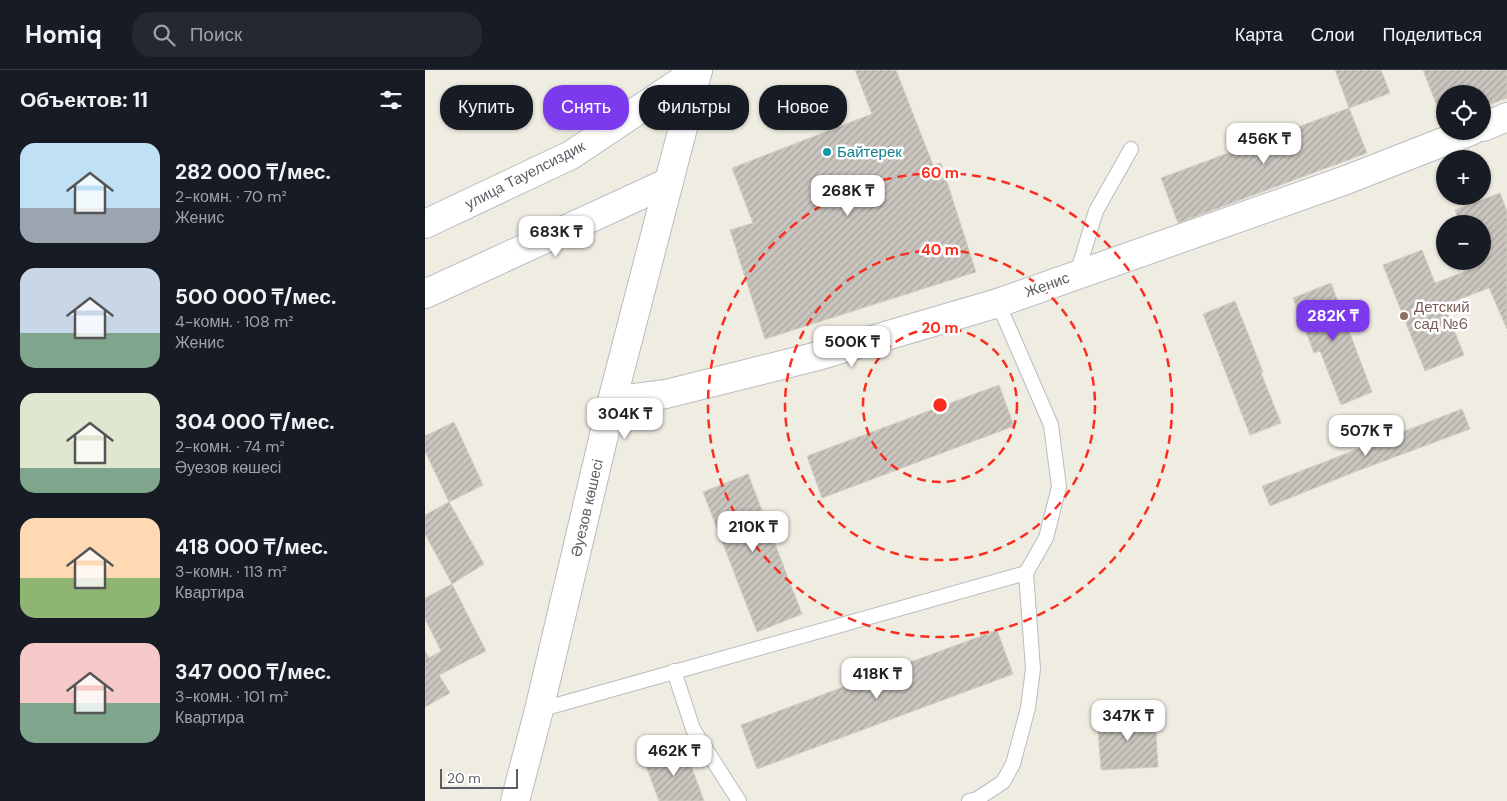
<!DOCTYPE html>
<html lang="ru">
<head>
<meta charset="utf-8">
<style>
  :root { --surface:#171b24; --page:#242831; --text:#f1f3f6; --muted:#9ea1a6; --line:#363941; --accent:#7c3aed }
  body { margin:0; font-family:"DM Sans",sans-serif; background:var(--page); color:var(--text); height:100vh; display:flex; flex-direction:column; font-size:19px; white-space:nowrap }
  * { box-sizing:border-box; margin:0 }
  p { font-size:16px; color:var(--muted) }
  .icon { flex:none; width:28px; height:28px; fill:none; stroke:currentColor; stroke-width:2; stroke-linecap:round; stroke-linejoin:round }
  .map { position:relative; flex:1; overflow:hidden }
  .details { display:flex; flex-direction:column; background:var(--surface); width:425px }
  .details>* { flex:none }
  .hud { position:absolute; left:15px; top:15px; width:475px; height:45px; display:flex; gap:10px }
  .buttons { position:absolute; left:1011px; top:15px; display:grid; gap:10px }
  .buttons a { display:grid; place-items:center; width:55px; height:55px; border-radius:50%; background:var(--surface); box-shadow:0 1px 4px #0004; font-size:25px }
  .scale { position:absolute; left:15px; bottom:12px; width:78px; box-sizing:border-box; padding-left:5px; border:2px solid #5b5f65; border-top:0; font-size:14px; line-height:18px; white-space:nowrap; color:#5b5f65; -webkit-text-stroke:4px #fff; paint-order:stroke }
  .price { position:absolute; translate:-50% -42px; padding:0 11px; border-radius:10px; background:#fff; color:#222; font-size:16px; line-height:32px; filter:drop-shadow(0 1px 2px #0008) }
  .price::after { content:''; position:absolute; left:50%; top:30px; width:15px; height:11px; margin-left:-8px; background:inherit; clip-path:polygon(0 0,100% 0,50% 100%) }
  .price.on { background:var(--accent); color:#fff }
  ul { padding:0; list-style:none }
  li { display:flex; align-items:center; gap:15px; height:125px; padding:0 20px }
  li span { display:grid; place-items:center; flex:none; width:140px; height:100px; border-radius:15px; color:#555 }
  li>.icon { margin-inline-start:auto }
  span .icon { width:60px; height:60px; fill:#fffc; stroke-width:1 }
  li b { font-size:21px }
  h2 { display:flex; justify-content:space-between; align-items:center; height:60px; padding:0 20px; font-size:21px }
  .chip { padding:0 18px; border-radius:20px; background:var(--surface); box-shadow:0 1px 4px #0004; font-size:18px; line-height:45px }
  .chip.on { background:var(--accent); color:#fff }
  header { display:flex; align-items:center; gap:30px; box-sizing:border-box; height:70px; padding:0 25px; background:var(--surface); border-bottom:1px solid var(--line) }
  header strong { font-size:24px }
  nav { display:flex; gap:28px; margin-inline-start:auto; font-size:18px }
  .search { width:350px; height:45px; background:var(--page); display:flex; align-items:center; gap:12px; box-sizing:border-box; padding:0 18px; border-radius:20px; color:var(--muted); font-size:19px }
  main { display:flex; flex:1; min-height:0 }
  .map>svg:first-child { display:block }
</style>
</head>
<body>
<header>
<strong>Homiq</strong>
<div class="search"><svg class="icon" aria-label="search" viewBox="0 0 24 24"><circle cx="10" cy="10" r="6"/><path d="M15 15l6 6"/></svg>Поиск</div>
<nav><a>Карта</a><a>Слои</a><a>Поделиться</a></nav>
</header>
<main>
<section class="details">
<h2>Объектов: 11<svg class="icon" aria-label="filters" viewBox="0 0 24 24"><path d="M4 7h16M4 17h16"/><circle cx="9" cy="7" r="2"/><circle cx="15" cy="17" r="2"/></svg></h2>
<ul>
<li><span style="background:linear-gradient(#bfe0f5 65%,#9aa5b1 0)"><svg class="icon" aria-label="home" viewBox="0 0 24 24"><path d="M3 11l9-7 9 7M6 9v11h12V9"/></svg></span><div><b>282 000 ₸/мес.</b><p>2-комн. · 70 m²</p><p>Женис</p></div></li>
<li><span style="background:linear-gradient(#c9d6e8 65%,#7fa58c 0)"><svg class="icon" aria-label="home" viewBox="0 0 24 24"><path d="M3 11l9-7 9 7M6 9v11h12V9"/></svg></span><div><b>500 000 ₸/мес.</b><p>4-комн. · 108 m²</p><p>Женис</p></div></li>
<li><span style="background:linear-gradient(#dfe7d0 75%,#7fa58c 0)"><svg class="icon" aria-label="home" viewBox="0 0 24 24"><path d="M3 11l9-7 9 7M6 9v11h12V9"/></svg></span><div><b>304 000 ₸/мес.</b><p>2-комн. · 74 m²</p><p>Әуезов көшесі</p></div></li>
<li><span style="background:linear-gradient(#ffd9b3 60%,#8fb573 0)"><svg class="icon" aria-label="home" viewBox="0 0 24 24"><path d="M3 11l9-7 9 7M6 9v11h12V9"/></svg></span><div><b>418 000 ₸/мес.</b><p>3-комн. · 113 m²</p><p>Квартира</p></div></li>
<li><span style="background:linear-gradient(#f6c9c9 60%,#7fa58c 0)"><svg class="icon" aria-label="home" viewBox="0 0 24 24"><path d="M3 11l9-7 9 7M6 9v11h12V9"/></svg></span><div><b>347 000 ₸/мес.</b><p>3-комн. · 101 m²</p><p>Квартира</p></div></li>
</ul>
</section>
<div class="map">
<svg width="1082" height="731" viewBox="0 0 1082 731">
  <defs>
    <pattern id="building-hatch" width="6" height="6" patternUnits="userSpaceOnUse" patternTransform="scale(1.25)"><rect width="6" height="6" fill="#cac6bf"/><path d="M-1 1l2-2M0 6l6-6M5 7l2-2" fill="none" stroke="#a7a49f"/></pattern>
  </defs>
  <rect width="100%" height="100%" fill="#efece2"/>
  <g fill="url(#building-hatch)" stroke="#d4cec0">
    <path d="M430 0H471L508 95 516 93 551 202 340 269 305 160 328 153 307 98 447 44Z"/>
    <path d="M910 0H956L965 23 924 38Z"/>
    <path d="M998 0H1082V28L1058 37V24H1020V51L1018 52Z"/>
    <path d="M924 38 942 83 753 153 736 108Z"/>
    <path d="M1075 123 1082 141V259L1064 218 1019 235 1039 285 1000 301 958 195 997 180 1010 213 1052 197 1050 191H1058V154H1035L1030 140Z"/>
    <path d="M906 213 947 322 916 335 895 281 889 283 868 228Z"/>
    <path d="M810 231 838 302 836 303 856 353 825 365 778 244Z"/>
    <path d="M574 315 589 356 397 428 382 386Z"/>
    <path d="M1037 339 1045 359 932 401 845 436 837 416Z"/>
    <path d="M29 352 58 415 24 432 0 381V366Z"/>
    <path d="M323 404 377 544 332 562 278 422Z"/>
    <path d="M24 432 59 494 27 514 0 464V445Z"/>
    <path d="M27 514 61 581 14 605 25 623 0 637V581L4 588 16 581 0 549V528Z"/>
    <path d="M572 560 588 604 332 699 316 655Z"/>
    <path d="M730 645 733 697 676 700 672 648Z"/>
    <path d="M259 676 279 731H234L219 691Z"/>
  </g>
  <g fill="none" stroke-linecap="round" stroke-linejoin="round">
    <g stroke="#b8bbc0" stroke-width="16">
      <g id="service">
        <path d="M652 204 671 141 706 79"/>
        <path d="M249 601 268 659 314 731"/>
        <path d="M114 640 601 503"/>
        <path d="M544 731 552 729 578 712 588 694 603 638 608 599 601 503 621 468 634 417 626 355 573 233"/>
      </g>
    </g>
    <g stroke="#b8bbc0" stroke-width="30">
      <g id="minor">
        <path d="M1058 57 1082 47"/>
        <path d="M0 154 146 85 273 0"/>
        <path d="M0 224 244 112"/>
        <path d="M187 331 241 324 389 287 573 233 921 110 1046 61"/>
        <path d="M90 731 114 640 187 331 273 0"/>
      </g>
    </g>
    <use href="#service" stroke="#fff" stroke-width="14"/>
    <use href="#minor" stroke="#fff" stroke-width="28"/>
  </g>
  <g fill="none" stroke="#fa2d1e" stroke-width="2.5" stroke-dasharray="9 6">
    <circle cx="515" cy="335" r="77"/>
    <circle cx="515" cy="335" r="155"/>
    <circle cx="515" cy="335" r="232"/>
  </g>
  <circle fill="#0f9aa8" stroke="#fff" stroke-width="2" cx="402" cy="82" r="5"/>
  <circle fill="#8d6e63" stroke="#fff" stroke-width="2" cx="979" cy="246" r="5"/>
  <g text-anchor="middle" stroke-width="5" stroke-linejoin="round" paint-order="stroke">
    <g font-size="15" fill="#0d838f" stroke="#fff" text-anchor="start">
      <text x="412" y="87">Байтерек</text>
    </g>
    <g font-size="15" fill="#5b5f65" stroke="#fff">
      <text transform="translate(100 105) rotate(-27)" y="5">улица Тауелсиздик</text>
      <text transform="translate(622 215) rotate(-20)" y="5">Женис</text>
      <text transform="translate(162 438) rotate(-77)" y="5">Әуезов көшесі</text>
    </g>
    <g font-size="15" fill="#785e54" stroke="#fff" text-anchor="start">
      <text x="989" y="242">Детский<tspan x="989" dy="17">сад №6</tspan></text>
    </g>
  </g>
  <circle cx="515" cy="335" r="8" fill="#fa2d1e" stroke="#fff" stroke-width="2.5"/>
  <g font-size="15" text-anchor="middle" font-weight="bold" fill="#fa2d1e" stroke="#fff" stroke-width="5" stroke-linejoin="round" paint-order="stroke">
    <text x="515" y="108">60 m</text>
    <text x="515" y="185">40 m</text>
    <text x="515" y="263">20 m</text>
  </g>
</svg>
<div class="buttons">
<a><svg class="icon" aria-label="locate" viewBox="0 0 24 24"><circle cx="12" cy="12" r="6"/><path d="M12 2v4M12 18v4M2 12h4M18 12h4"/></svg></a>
<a>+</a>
<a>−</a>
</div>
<div class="scale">20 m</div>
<b class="price" style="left:839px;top:95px">456K ₸</b>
<b class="price" style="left:423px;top:147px">268K ₸</b>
<b class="price" style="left:131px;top:188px">683K ₸</b>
<b class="price on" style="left:908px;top:272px">282K ₸</b>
<b class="price" style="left:427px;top:298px">500K ₸</b>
<b class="price" style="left:200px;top:370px">304K ₸</b>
<b class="price" style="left:941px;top:387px">507K ₸</b>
<b class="price" style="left:328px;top:483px">210K ₸</b>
<b class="price" style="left:452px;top:630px">418K ₸</b>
<b class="price" style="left:703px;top:672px">347K ₸</b>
<b class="price" style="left:249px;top:707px">462K ₸</b>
<div class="hud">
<a class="chip">Купить</a>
<a class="chip on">Снять</a>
<a class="chip">Фильтры</a>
<a class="chip">Новое</a>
</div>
</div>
</main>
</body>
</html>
